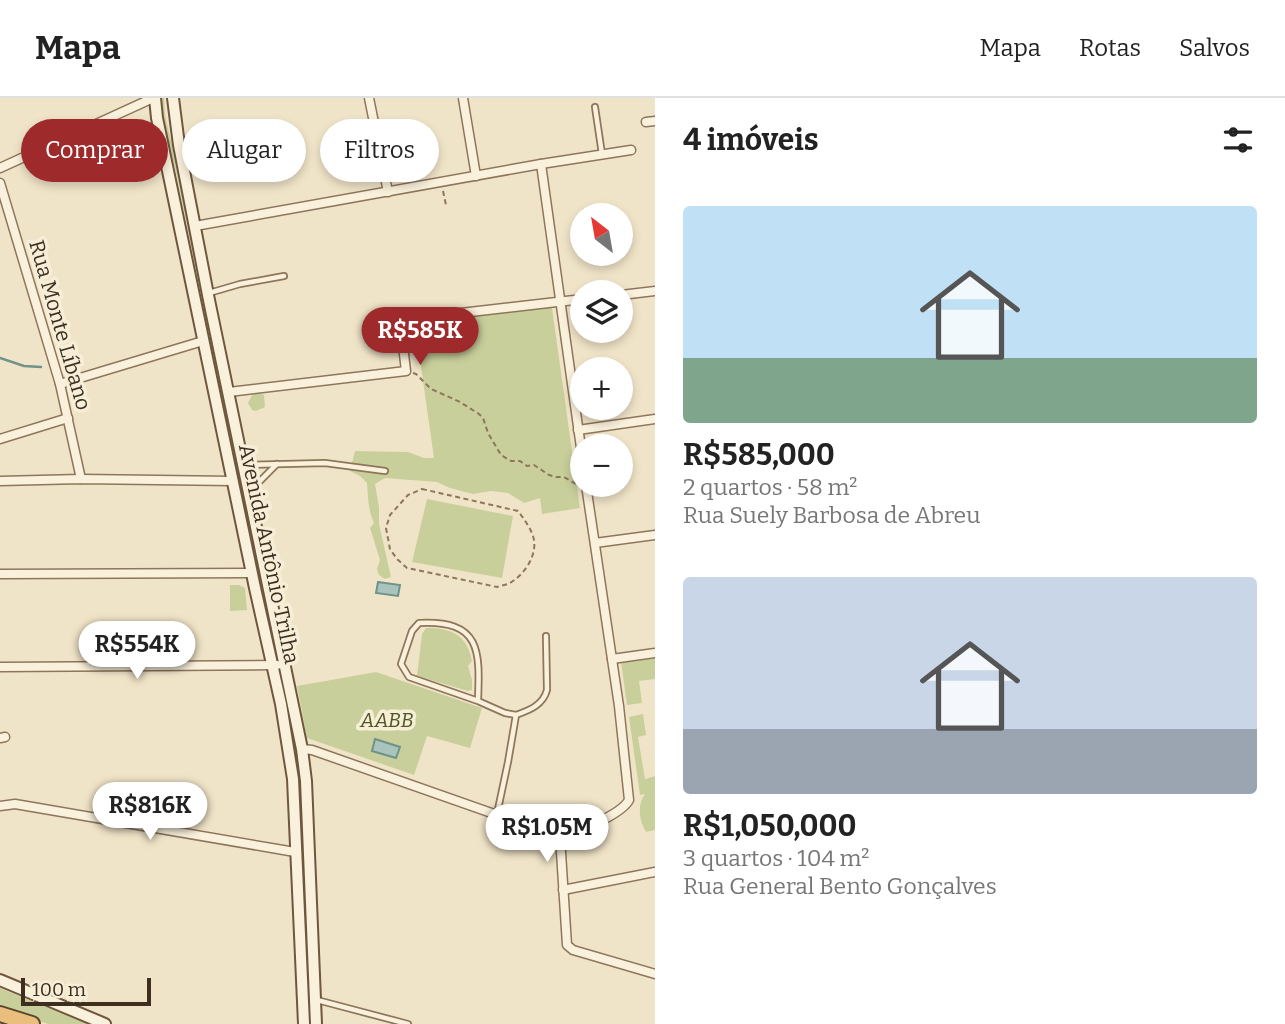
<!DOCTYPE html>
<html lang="pt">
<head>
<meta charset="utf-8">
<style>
  :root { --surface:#fff; --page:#f6f6f6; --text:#222; --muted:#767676; --line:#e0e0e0; --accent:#9e2a2b }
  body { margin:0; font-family:Bitter,serif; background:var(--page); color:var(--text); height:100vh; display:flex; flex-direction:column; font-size:26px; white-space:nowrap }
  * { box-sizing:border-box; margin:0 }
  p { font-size:23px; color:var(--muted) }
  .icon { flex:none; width:38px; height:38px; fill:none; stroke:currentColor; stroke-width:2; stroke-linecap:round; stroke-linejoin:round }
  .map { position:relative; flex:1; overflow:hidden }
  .drawer { display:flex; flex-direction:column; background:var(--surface); width:630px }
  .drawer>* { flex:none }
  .banner { position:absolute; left:21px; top:21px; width:528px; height:63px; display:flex; gap:14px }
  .needle { width:46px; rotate:329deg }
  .controls { position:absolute; left:570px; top:105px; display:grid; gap:14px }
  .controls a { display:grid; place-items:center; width:63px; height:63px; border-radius:50%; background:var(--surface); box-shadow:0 4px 10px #0003; font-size:35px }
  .scale { position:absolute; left:21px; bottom:18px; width:130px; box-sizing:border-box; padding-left:7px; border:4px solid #3d2e20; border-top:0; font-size:19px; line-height:24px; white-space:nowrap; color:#3d2e20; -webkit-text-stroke:5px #f7eed8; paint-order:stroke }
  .price { position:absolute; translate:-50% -60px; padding:0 16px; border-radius:24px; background:#fff; color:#222; font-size:23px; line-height:46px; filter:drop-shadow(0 2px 4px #0008) }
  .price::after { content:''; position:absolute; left:50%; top:42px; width:21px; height:16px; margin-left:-10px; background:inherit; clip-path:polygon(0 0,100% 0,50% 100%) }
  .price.active { background:var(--accent); color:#fff }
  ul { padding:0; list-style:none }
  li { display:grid; align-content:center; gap:14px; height:371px; padding:0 28px }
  li span { display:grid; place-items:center; height:217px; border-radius:7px; color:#555 }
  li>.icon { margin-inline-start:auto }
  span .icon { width:126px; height:126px; fill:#fffc; stroke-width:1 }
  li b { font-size:30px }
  h2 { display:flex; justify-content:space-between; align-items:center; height:84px; padding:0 28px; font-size:30px }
  .tag { padding:0 24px; border-radius:32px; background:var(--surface); box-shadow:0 4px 10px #0003; font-size:24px; line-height:63px }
  .tag.active { background:var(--accent); color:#fff }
  header { display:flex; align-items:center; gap:42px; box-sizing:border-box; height:98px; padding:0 35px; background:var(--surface); border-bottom:2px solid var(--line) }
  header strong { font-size:33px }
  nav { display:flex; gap:38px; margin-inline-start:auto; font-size:24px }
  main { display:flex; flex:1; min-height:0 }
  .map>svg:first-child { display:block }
</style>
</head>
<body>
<header>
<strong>Mapa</strong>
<nav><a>Mapa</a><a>Rotas</a><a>Salvos</a></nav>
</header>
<main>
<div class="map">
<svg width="655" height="926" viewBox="0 0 655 926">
  <rect width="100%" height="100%" fill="#f0e4c8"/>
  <g fill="#c9cf9b">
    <path d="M161 0H164L165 17 179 77 196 170 295 641 291 642 177 78 162 17Z"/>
    <path d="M548 206 552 210 580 410 542 416 540 400 524 405 508 395 491 393 473 396 450 390 437 384 385 380 375 386 379 409V426L391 479 385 481 379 477 377 471 380 462 370 430 374 425C368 412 368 398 367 385L360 378 350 373 355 353 408 354 424 360H434L415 227Z"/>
    <path d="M259 295 264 297 265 309 256 313 252 312 248 305 252 297Z"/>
    <path d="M427 401 513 418 502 480 412 464Z"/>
    <path d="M230 487H239L245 490 247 512 230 513Z"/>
    <path d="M426 530C452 530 467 537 472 563L468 568 472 582V592L468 593 417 578 422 536Z"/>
    <path d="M655 559V581L639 583 642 605 627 607 621 564Z"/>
    <path d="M376 574 482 610 470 650 427 638 414 677 307 640 297 588Z"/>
    <path d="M643 616 646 637 638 639 645 681 655 678V732L646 734C639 723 637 706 645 696L640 697 629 619Z"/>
    <path d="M294 658H297L299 672 311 926H308Z"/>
    <path d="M0 890 87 926H48L33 921 0 907Z"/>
  </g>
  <g fill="#a9c4bc" stroke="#6f938a" stroke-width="2">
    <path d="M378 484 400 487 398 498 376 495Z"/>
    <path d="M375 641 400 649 396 660 372 653Z"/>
  </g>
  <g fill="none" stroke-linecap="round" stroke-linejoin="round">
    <path stroke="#6f938a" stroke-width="2.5" d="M0 260 24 268 41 269"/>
    <g stroke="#8d765c" stroke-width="8">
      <g id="service">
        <path d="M595 9 602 56"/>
        <path d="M209 195 240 186 284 178"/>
        <path d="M244 367 325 365 385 373"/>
        <path d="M249 394 277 366"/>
        <path d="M478 603C480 552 481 522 419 525L412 533 401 566 409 579 478 603 505 615 516 617"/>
        <path d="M497 716 508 664 516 617C530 612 543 607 547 592L546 538"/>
        <path d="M317 902 408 926"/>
      </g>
    </g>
    <g stroke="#8d765c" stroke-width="11">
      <g id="minor">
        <path d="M369 0 388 94"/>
        <path d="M463 0 476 78"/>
        <path d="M646 24 655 23"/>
        <path d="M541 66 583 364"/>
        <path d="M0 70 153 0"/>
        <path d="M0 85 60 286 81 381"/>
        <path d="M195 128 541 66 631 52"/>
        <path d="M621 197 655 193"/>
        <path d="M60 286 203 243"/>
        <path d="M229 294 406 273 400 222 583 201"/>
        <path d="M578 332 655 321"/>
        <path d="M0 341 68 320"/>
        <path d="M0 383 81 381 233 383"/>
        <path d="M595 445 655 437"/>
        <path d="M0 476 252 475"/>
        <path d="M612 561 655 555"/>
        <path d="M0 569 277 567"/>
        <path d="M0 640 5 639"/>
        <path d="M302 651 312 652 560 739"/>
        <path d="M0 708 15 706 295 754"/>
        <path d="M560 739C577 734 621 717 629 702L619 608 586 387"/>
        <path d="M560 739 567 847 573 852 655 876"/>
        <path d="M563 792 655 774"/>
      </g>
    </g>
    <g stroke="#6f573f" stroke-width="14">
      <g id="secondary">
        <path d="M155 0 157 20 255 490 281 606 293 681 304 926"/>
        <path d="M173 0 179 47 209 202 302 651 306 683 316 926"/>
        <path d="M0 882 105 926"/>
      </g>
    </g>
    <g stroke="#5b4430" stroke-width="18">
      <path id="trunk" d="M0 916 32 926"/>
    </g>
    <g stroke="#8d765c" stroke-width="2" stroke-dasharray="5 3.5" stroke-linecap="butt">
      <path d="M443 93 446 107"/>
      <path d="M413 275 416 276 431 291 460 304 479 316 483 320 488 335 501 357 511 363H520L527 368 534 367 549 377 556 379H564L578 387"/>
      <path d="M422 391 518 413C524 421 530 429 533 438 539 456 524 478 508 486 504 487 500 488 497 489L407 470 397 461 390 451 386 430 390 417 408 397Z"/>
    </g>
    <use href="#service" stroke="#faf1dc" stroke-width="4.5"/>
    <use href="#minor" stroke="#faf1dc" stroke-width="8"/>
    <use href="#secondary" stroke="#faf1dc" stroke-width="10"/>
    <use href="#trunk" stroke="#eabe7c" stroke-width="14"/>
  </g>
  <g text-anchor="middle" stroke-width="7" stroke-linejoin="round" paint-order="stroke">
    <g font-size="21" fill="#3d2e20" stroke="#f7eed8">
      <text transform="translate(60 227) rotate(74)" y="7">Rua Monte Líbano</text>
      <text transform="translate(269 456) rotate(78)" y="7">Avenida Antônio Trilha</text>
    </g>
    <g font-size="21" font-style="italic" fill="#4d5a26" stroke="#f7eed8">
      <text x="387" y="629">AABB</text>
    </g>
  </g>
</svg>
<div class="controls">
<a><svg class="needle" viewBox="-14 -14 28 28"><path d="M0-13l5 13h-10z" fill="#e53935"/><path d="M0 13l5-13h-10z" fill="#767676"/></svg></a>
<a><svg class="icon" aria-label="layers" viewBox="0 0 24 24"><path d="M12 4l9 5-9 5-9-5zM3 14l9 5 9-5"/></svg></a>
<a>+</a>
<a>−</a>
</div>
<div class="scale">100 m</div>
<b class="price active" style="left:420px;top:269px">R$585K</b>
<b class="price" style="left:137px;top:583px">R$554K</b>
<b class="price" style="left:150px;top:744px">R$816K</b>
<b class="price" style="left:547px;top:766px">R$1.05M</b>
<div class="banner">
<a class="tag active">Comprar</a>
<a class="tag">Alugar</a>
<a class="tag">Filtros</a>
</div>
</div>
<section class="drawer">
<h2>4 imóveis<svg class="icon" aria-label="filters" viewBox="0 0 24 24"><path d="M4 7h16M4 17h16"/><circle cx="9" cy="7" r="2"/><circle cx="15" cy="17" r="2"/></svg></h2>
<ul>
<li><span style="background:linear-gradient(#bfe0f5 70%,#7fa58c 0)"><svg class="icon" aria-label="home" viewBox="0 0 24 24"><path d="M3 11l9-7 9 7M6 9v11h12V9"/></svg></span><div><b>R$585,000</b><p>2 quartos · 58 m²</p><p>Rua Suely Barbosa de Abreu</p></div></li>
<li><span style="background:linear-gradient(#c9d6e8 70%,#9aa5b1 0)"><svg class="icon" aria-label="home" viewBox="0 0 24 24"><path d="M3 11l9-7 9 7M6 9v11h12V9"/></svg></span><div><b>R$1,050,000</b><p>3 quartos · 104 m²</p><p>Rua General Bento Gonçalves</p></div></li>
</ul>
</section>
</main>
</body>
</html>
